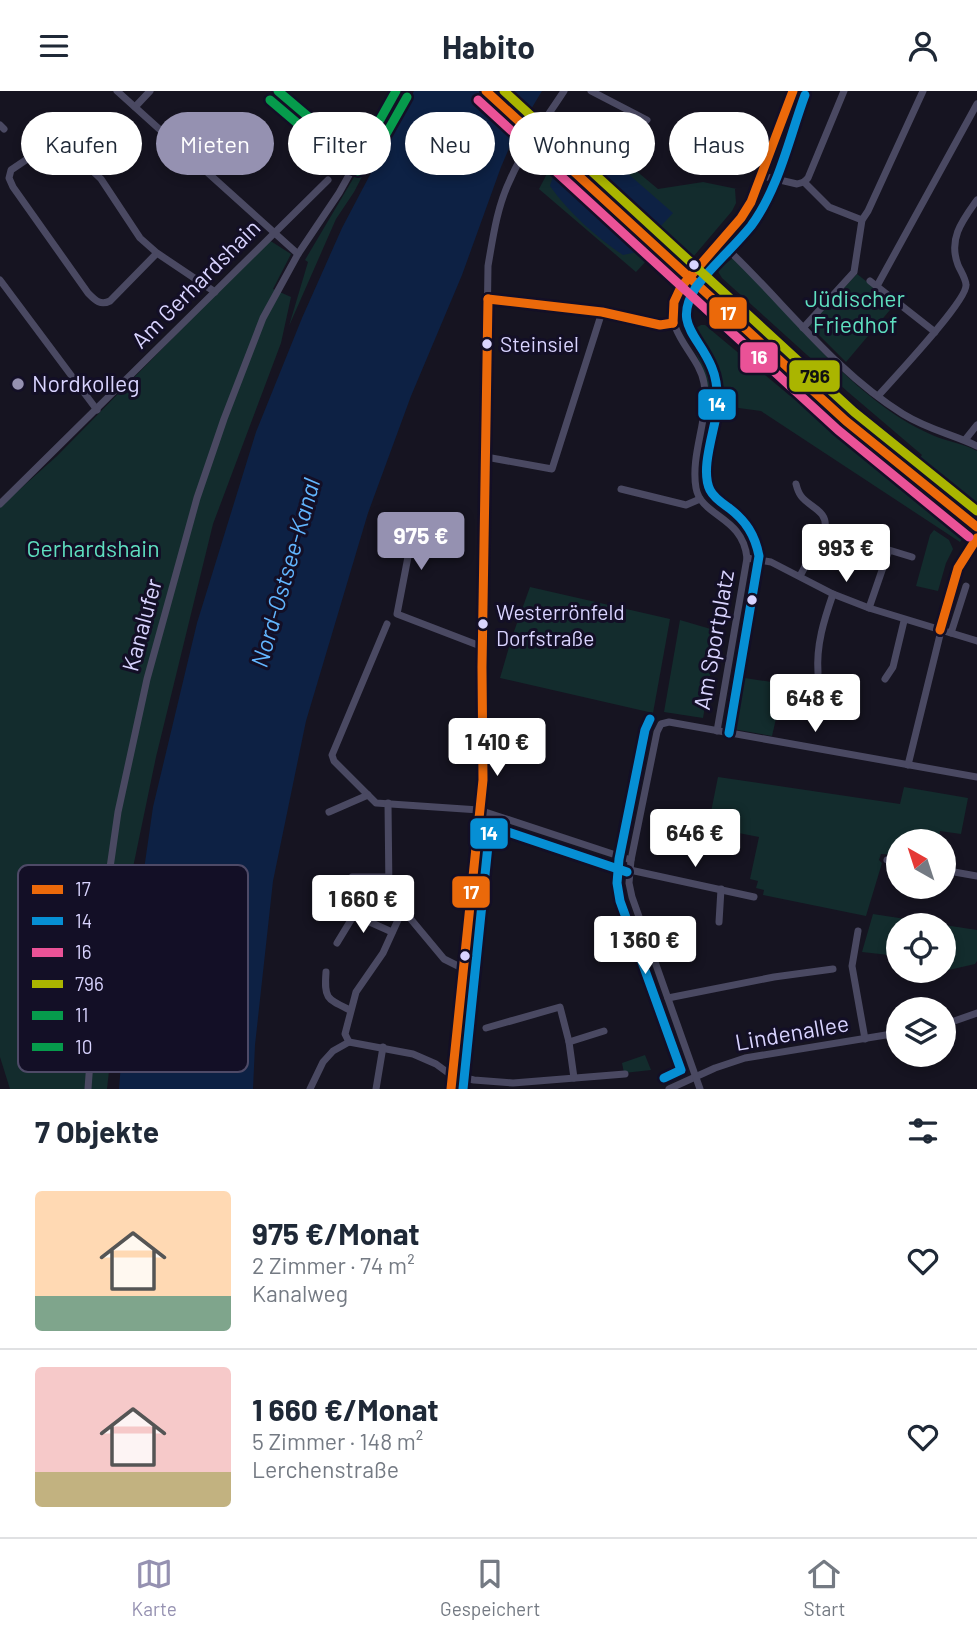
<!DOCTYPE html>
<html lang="de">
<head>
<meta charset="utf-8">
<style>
  :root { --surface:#fff; --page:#f2f2f3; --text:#1f2937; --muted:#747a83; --line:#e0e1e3; --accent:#9591b1 }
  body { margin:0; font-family:Barlow,sans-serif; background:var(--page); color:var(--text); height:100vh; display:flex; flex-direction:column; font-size:26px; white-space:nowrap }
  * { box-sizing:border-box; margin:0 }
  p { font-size:23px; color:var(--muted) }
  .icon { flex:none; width:38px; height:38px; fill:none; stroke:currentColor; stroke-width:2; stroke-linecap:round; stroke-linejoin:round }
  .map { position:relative; height:998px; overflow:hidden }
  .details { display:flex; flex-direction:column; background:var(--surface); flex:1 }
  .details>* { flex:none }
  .guide { position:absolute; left:21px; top:21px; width:936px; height:63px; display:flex; gap:14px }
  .needle { width:46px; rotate:321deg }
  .fabs { position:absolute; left:886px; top:738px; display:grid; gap:14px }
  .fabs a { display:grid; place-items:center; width:70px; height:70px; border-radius:50%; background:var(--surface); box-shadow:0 4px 10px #0003; font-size:35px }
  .price { position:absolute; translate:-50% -60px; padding:0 16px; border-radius:7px; background:#fff; color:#222; font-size:23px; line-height:46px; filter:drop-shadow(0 2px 4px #0008) }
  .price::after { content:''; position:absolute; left:50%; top:42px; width:21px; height:16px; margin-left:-10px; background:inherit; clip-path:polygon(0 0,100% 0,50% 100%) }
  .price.active { background:var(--accent); color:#fff }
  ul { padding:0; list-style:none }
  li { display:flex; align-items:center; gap:21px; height:175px; padding:0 35px }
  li+li { border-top:2px solid var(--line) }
  li span { display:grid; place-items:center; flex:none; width:196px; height:140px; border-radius:7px; color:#555 }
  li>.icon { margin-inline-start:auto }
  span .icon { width:84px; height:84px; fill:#fffc; stroke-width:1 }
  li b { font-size:30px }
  h2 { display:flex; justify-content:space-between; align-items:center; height:84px; padding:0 35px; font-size:30px }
  .chip { padding:0 24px; border-radius:32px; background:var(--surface); box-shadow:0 4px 10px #0003; font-size:24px; line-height:63px }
  .chip.active { background:var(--accent); color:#fff }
  header { display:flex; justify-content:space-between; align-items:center; height:91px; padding:0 35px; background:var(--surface); font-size:32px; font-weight:700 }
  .tabs { display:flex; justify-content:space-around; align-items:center; height:98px; border-top:2px solid var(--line); background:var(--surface); font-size:19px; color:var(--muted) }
  .tabs a { display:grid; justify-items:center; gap:4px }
  .tabs .active { color:var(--accent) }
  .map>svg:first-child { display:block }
</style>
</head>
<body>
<header><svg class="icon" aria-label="menu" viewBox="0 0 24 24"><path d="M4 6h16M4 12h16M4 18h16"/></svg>Habito<svg class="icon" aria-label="person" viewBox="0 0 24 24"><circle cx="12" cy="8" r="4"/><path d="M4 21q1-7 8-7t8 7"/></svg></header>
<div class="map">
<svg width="977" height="998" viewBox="0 0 977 998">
  <rect width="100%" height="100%" fill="#161421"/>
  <g fill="#132c2d">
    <path d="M405 0H407L354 101 336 128 289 235 308 171 305 169Z"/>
    <path d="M575 29 658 98 703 91 737 98H735L736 112 732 120 693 166 669 145 636 181 539 98Z"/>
    <path d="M269 149 291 163 273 198 291 206 281 252 213 433 156 666 130 791 107 998H10L0 966V416L57 365Z"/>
    <path d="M733 167C787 219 831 280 894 323 907 332 923 340 937 346 950 351 964 353 977 360V413L922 372 919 368 922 364 848 301 722 187 717 179Z"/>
    <path d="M857 183 895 213 846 271 809 234Z"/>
    <path d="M701 234H705L789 304 830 323 970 437 960 451 761 320 709 313C706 286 699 266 687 242Z"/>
    <path d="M934 439 949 449 953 458 946 472 938 500 916 495 930 444Z"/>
    <path d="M530 496 670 528 653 622 500 587 512 546Z"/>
    <path d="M680 529 714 539 717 543 703 627 664 621Z"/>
    <path d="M789 584 823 590 819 611 785 606Z"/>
    <path d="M732 585 784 593 772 645 727 637 724 632Z"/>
    <path d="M718 686 900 713 904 696 968 707 961 743 940 740 938 751H898V764L881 763 879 769 882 772 866 825 763 804 764 799 756 797 758 790 750 788 759 746 708 736Z"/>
    <path d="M873 823 977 839V870L975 873 931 883 928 880H943V835H898V865L862 861Z"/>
    <path d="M645 964 651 979 624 982 622 972Z"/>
  </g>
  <g fill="#0d2144">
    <path d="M414 0H542L513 48 501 76 462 184 411 305 368 422 306 630 273 790 255 954 253 998H119L127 897 153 716 197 532 256 341 302 227 342 137Z"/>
    <path d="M593 52 673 122 637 161 623 164C597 147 568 121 550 95 557 72 568 56 593 52Z"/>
  </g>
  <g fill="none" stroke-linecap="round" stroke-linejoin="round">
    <g stroke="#333142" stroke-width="10" stroke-dasharray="10 5" stroke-linecap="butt">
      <path d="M486 0 699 198"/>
      <path d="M502 0 705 191"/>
    </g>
    <g stroke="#4a4962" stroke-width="7">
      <path d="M117 0 298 163"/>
      <path d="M278 0 358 68"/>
      <path d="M591 0 647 29"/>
      <path d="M135 16 150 0"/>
      <path d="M0 34 4 38"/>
      <path d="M762 85 797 93 804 91"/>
      <path d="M804 91 808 87 844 0"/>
      <path d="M804 91 829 116 862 129"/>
      <path d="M720 151C782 208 831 278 903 323 929 339 952 343 977 355"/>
      <path d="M157 162 140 147 101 88 64 53 54 50 11 79 9 87 13 96 88 202C95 209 100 215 110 210L157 162 215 201"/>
      <path d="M0 189 97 319"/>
      <path d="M870 190 935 241"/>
      <path d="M877 195 977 13"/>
      <path d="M488 208 602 221 660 234 673 232"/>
      <path d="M803 237 854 181 862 129 868 120 923 0"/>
      <path d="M878 305C892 289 967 210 966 194 966 188 960 179 958 174 948 148 962 130 977 109"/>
      <path d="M965 349 977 334"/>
      <path d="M486 366 552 378 602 221"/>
      <path d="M796 393C797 397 798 401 801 405 810 417 828 419 825 438L800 485"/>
      <path d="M621 398 686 414 700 408"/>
      <path d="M0 413 328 89"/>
      <path d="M412 445 397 523 483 556"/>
      <path d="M747 467 771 471 833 503 869 517 977 550"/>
      <path d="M869 517 889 459 912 466"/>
      <path d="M387 533 332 664 334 670 376 712 479 719 631 769"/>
      <path d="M951 542 966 495"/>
      <path d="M818 582C816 554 824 529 833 503"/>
      <path d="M885 588 893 576 904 530"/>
      <path d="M717 640 747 467C743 425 701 426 696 397 690 362 710 327 704 292 699 263 664 242 675 210 683 182 723 151 741 127 763 99 780 35 793 0"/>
      <path d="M908 674 952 495 958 477 977 447"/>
      <path d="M388 712 389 802 444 868 464 878"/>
      <path d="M329 721 368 704"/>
      <path d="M887 769 898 771"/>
      <path d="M630 779 754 806"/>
      <path d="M943 779 977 785"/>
      <path d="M352 786H387"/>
      <path d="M719 831 721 798"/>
      <path d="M858 840 852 875 865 948"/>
      <path d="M337 852 354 824 392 841"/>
      <path d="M326 881C324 908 327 908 350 919"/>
      <path d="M668 907 774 886 833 878"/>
      <path d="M943 934 977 922"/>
      <path d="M486 937 560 916 569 951 574 987"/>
      <path d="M349 951 345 943 356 901 383 862 403 818"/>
      <path d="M569 951 604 940"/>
      <path d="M88 998 98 860 118 721 147 588 197 407 224 328 263 227 298 163 339 102 396 0"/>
      <path d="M310 998 323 971 333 960 349 951 413 963 436 973 451 984 474 989 513 992 625 983"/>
      <path d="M376 998 383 956"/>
      <path d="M451 998 483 689 482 576 488 175C493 146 497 116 510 89 524 57 545 29 564 0"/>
      <path d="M669 998 715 977 745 967 898 942"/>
      <path d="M700 998 632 806 629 792 631 769 657 641 661 633 669 631 977 686"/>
    </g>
    <g stroke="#67516a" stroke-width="10">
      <path d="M705 191 828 302 977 426"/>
      <path d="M699 198 846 330 977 436"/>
    </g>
    <g stroke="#130f26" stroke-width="14">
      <g id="bus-1">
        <path d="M486 0 846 330 977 436"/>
        <path d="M488 208 602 221 660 234 673 232"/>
        <path d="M673 232 674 211 681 196 741 127 751 111 793 0"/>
        <path d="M940 539 958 477 977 447"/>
        <path d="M451 998 483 689 482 576 488 208"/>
      </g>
    </g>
    <g stroke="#130f26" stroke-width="14">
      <g id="bus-2">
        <path d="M650 628 645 639 619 768 617 792 620 810 681 979 664 987"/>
        <path d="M729 642 759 465C755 444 746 430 729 417 722 412 714 407 710 399 700 379 714 341 717 320 718 306 718 291 712 277 699 244 672 234 696 196 713 174 734 156 751 135 779 97 789 47 805 4"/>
        <path d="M463 998 490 735 627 781"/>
      </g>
    </g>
    <g stroke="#130f26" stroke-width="14">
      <path id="bus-3" d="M478 9 838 339 969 446"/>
    </g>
    <g stroke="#130f26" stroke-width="14">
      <path id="bus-4" d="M504 0 854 321 977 420"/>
    </g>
    <g stroke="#130f26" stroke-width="14">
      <path id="bus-5" d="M278 0 358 68 396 0"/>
    </g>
    <g stroke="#130f26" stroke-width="14">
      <path id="bus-6" d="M270 9 350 77 358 80 368 75 407 6"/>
    </g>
    <use href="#bus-1" stroke="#eb690a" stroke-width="9"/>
    <use href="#bus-2" stroke="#068fd4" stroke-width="9"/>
    <use href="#bus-3" stroke="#ea5297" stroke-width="9"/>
    <use href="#bus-4" stroke="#aab500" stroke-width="9"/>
    <use href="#bus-5" stroke="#069b4c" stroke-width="9"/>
    <use href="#bus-6" stroke="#069b4c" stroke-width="9"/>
  </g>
  <g fill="#d9d4ff" stroke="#130f26" stroke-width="2.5">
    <circle cx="694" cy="174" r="6"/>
    <circle cx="487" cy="253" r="6"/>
    <circle cx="752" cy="509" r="6"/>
    <circle cx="483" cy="533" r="6"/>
    <circle cx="465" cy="865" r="6"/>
  </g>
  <circle fill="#9591b1" stroke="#130f26" stroke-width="2.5" cx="18" cy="293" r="7"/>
  <g text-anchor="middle" stroke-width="6" stroke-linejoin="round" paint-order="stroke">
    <g font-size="21" fill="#d9d4ff" stroke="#130f26" text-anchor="start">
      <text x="500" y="261">Steinsiel</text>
      <text x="496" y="529">Westerrönfeld<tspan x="496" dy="26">Dorfstraße</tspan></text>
    </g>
    <g font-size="23" fill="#d9d4ff" stroke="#130f26">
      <text transform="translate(196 193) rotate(-45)" y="8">Am Gerhardshain</text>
      <text transform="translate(142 534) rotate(-75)" y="8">Kanalufer</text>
      <text transform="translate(714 549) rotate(-80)" y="8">Am Sportplatz</text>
      <text transform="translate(792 942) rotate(-10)" y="8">Lindenallee</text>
    </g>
    <g font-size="23" fill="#5fe0c0" stroke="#130f26">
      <text x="855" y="216">Jüdischer<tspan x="855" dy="26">Friedhof</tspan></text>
      <text x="93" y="466">Gerhardshain</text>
    </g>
    <g font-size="23" fill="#d9d4ff" stroke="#130f26" text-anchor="start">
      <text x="32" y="301">Nordkolleg</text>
    </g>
    <g font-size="24" font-style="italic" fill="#62b6ff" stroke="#130f26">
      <text transform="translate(286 482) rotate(-74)" y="8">Nord-Ostsee-Kanal</text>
    </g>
  </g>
  <rect x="18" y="774" width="230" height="207" rx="10" fill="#130f26" stroke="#4e4a67" stroke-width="2"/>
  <rect x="32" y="794" width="31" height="9" fill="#eb690a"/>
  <rect x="32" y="826" width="31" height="8" fill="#068fd4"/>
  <rect x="32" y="857" width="31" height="9" fill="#ea5297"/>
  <rect x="32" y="889" width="31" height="8" fill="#aab500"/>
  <rect x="32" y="920" width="31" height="9" fill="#069b4c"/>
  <rect x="32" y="952" width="31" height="8" fill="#069b4c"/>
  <g font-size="19" fill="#d9d4ff">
    <text x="75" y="805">17</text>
    <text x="75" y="837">14</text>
    <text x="75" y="868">16</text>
    <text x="75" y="900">796</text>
    <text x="75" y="931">11</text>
    <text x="75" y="963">10</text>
  </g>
  <g stroke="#130f26" stroke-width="2.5">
    <rect x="708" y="205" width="40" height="34" rx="7" fill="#eb690a"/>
    <rect x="739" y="250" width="40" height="33" rx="7" fill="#ea5297"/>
    <rect x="788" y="268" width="53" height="34" rx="7" fill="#aab500"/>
    <rect x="697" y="297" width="40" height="33" rx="7" fill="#068fd4"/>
    <rect x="469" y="726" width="40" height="33" rx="7" fill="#068fd4"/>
    <rect x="451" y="784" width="40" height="34" rx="7" fill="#eb690a"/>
  </g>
  <g font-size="19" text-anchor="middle" font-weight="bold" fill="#fff">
    <text x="728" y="229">17</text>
    <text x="759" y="273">16</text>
    <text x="717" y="320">14</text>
    <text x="489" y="749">14</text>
    <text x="471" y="808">17</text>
  </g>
  <g font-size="19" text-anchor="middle" font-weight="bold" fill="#111">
    <text x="815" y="292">796</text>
  </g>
</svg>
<div class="fabs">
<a><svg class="needle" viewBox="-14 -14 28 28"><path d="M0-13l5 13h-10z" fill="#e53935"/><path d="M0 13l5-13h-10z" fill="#747a83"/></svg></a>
<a><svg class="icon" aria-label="locate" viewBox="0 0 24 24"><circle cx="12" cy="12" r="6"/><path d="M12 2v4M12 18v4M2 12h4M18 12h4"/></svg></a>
<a><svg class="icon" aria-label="layers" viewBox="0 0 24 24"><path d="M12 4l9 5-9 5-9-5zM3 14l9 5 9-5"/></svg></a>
</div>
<b class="price active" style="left:421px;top:481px">975 €</b>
<b class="price" style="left:846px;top:493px">993 €</b>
<b class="price" style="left:815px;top:643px">648 €</b>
<b class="price" style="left:497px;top:687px">1 410 €</b>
<b class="price" style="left:695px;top:778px">646 €</b>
<b class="price" style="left:363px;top:844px">1 660 €</b>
<b class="price" style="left:645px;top:885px">1 360 €</b>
<div class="guide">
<a class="chip">Kaufen</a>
<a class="chip active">Mieten</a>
<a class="chip">Filter</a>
<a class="chip">Neu</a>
<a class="chip">Wohnung</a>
<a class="chip">Haus</a>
</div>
</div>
<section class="details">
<h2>7 Objekte<svg class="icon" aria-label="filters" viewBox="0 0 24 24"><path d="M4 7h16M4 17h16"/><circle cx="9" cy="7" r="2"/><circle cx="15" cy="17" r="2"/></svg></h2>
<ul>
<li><span style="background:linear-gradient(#ffd9b3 75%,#7fa58c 0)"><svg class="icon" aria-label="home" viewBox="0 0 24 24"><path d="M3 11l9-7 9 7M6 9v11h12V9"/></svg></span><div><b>975 €/Monat</b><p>2 Zimmer · 74 m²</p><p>Kanalweg</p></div><svg class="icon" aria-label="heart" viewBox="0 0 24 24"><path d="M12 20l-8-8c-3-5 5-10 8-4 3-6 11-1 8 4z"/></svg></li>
<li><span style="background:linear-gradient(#f6c9c9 75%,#c2b280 0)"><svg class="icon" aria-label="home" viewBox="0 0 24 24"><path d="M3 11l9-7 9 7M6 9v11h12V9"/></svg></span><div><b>1 660 €/Monat</b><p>5 Zimmer · 148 m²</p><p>Lerchenstraße</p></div><svg class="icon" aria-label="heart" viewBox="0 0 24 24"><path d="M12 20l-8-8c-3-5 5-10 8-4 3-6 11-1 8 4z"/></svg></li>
</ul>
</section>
<nav class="tabs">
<a class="active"><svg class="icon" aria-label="map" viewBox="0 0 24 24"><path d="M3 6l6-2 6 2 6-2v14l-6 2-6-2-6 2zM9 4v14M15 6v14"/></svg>Karte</a>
<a><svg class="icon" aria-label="saved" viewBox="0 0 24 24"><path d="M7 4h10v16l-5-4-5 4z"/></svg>Gespeichert</a>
<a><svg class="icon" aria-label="home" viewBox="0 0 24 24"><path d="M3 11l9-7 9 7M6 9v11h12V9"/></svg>Start</a>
</nav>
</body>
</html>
